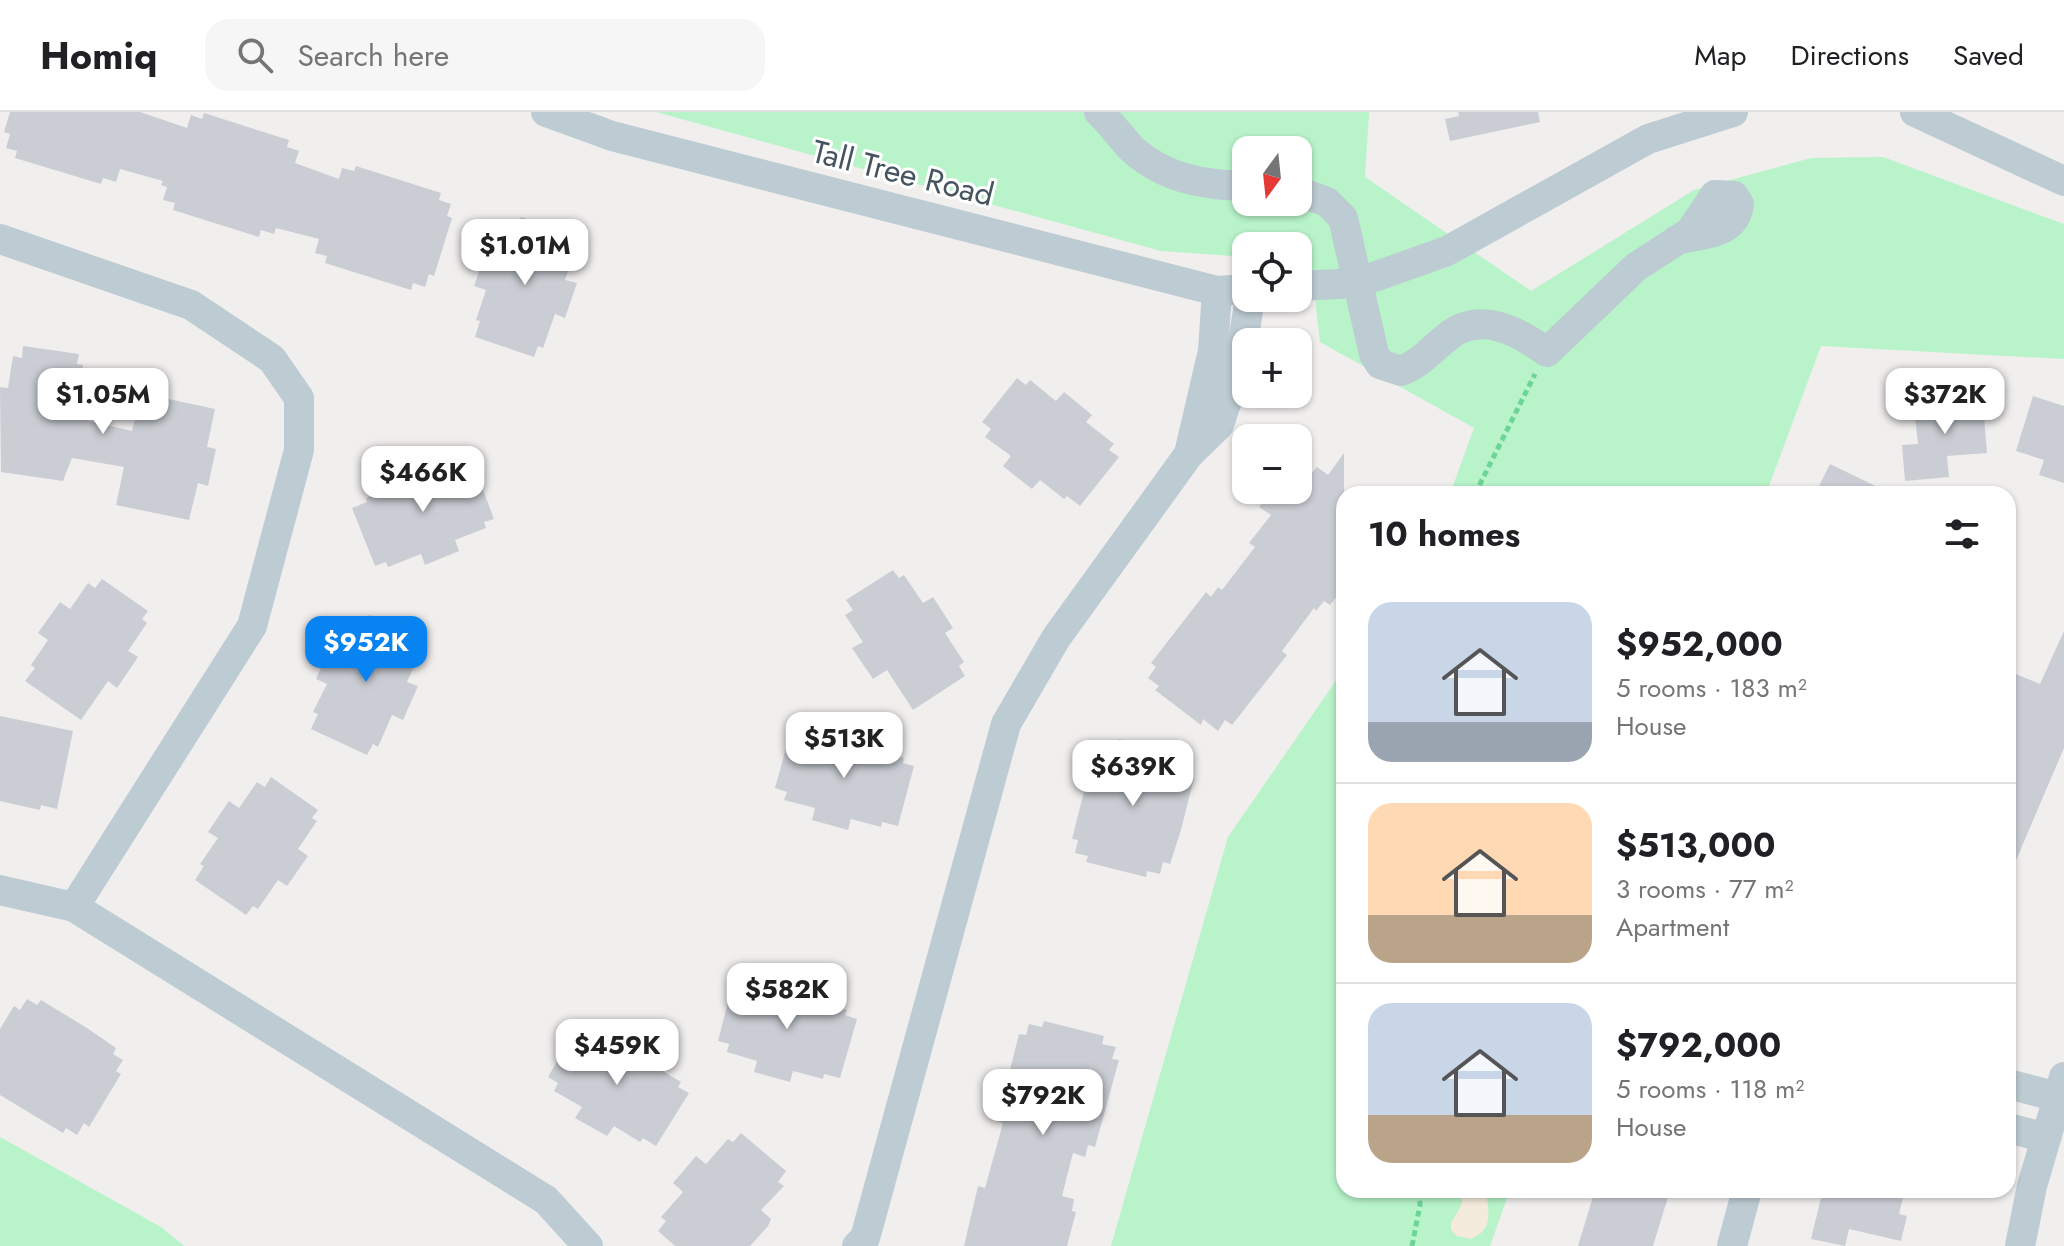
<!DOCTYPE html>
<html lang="en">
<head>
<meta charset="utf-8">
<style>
  :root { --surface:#fff; --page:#f6f6f6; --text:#202124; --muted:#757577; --line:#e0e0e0; --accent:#0783f2 }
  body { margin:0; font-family:Jost,sans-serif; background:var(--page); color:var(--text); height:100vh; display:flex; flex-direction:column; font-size:30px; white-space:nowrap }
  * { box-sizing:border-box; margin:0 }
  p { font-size:26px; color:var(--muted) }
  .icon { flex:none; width:44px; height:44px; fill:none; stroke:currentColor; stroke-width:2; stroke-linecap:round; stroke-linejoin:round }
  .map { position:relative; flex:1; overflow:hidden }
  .drawer { position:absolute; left:1336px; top:374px; width:680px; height:712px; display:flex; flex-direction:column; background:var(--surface); border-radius:24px; box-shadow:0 2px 6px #0004 }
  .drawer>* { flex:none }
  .needle { width:52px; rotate:195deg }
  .buttons { position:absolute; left:1232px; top:24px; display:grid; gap:16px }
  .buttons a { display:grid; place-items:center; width:80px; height:80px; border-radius:16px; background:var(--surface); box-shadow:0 2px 6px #0004; font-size:40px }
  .price { position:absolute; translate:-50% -68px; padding:0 18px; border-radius:16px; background:#fff; color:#222; font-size:26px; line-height:52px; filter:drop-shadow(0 2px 4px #0008) }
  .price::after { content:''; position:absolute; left:50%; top:48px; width:24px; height:18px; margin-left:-12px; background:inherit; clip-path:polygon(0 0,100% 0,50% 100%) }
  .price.selected { background:var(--accent); color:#fff }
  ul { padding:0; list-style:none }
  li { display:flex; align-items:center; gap:24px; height:200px; padding:0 32px }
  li+li { border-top:2px solid var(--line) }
  li span { display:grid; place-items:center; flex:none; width:224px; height:160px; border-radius:24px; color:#555 }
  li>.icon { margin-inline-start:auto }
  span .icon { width:96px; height:96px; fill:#fffc; stroke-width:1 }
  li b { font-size:34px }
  h2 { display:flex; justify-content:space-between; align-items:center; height:96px; padding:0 32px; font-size:34px }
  header { display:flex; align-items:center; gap:48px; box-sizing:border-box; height:112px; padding:0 40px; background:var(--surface); border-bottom:2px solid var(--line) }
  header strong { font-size:38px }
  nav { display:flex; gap:44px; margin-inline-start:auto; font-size:28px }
  .search { width:560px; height:72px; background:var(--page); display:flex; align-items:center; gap:20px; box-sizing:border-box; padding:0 28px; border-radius:24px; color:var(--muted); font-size:30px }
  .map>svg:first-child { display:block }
</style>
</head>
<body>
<header>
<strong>Homiq</strong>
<div class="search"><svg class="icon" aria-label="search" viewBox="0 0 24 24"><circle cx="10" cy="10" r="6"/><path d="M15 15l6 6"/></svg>Search here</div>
<nav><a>Map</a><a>Directions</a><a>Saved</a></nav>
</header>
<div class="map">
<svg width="2064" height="1134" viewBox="0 0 2064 1134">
  <rect width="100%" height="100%" fill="#f1eeee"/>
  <g fill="#b8f3c9" fill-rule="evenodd">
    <path d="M656 0H1369L1365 65 1531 179 1694 78 1811 46 1883 45 2064 112V247L1821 234 1766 382H1450L1474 316 1320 230 1311 151 1298 149V134H1246V145L1161 139ZM1246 38H1298V90H1246Z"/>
    <path d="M1344 557V1078H1510L1490 1134H1111L1228 725Z"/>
    <path d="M0 1025 161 1115 184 1134H0Z"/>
  </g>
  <path fill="#f4ebdd" d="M1461 1078H1486C1488 1098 1495 1117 1471 1127L1457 1124 1451 1118V1111L1462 1092Z"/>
  <g fill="#caced4">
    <path d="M10 0H140L187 16 191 3 202 7 204 1 289 28 287 35 299 39 295 51 339 67 342 56 354 59 356 54 441 81 439 88 451 92 447 104 452 106 434 164 429 162 425 175 413 171 411 178 325 151 327 144 315 141 319 127 276 116 274 122 261 118 259 125 173 98 175 91 163 88 167 75 161 73 163 69 120 57 116 70 103 66 101 72 15 46 17 39 6 36 10 22 4 20Z"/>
    <path d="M1458 0H1538L1540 10 1450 29 1445 7 1459 4Z"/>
    <path d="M521 105 574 123 571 134 576 135 565 168 577 171 565 206 555 202 543 236 538 234 534 245 475 225 480 209 476 208 486 178 474 174 486 140 498 144 508 113 516 116Z"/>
    <path d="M23 234 79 242 77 252 83 253 79 287 91 289 88 309 132 319 141 281 215 297 207 335 216 337 208 374 198 371 189 408 116 393 124 355 72 346 63 369 1 360 0 275 8 276 13 244 22 246Z"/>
    <path d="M1017 266 1026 273 1030 268 1056 289 1064 280 1092 303 1086 310 1114 332 1109 338 1119 345 1080 394 1067 384 1064 387 1040 368 1032 377 1003 354 1011 344 985 325 991 317 982 310Z"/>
    <path d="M1982 279 1987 341 1947 344 1949 365 1905 369 1902 333 1918 332 1914 295 1956 292 1954 280Z"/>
    <path d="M2033 284 2064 294V371L2039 363 2044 348 2016 339Z"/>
    <path d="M1344 341V475L1330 493 1324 489 1316 499 1314 496 1282 539 1287 543 1232 613 1225 608 1218 619 1203 607 1201 613 1155 578 1159 574 1148 566 1156 555 1151 551 1206 480 1211 485 1218 475 1222 478 1255 435 1249 431 1271 403 1259 395 1272 378H1298V368L1304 360 1309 364 1317 355 1328 363Z"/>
    <path d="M425 350 430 361 459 350 463 358 474 354 494 407 484 410 486 416 455 428 459 439 425 453 421 442 388 455 386 450 375 454 352 396 367 390 366 386 395 375 391 363Z"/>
    <path d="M1830 352 1892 382H1815Z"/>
    <path d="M893 458 899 466 904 463 923 491 933 485 953 516 945 521 964 550 959 554 965 564 913 598 887 558 873 567 852 536 863 530 845 503 853 498 846 488Z"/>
    <path d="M102 467 148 499 142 507 147 511 128 539 138 545 117 576 108 569 81 608 25 569 35 556 31 553 48 528 38 521 60 490 70 497 88 471 95 476Z"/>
    <path d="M369 503 420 527 416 536 421 539 407 570 418 574 403 608 392 603 378 635 373 632 367 643 311 617 318 602 313 600 327 572 316 567 331 533 342 538 356 510 364 513Z"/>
    <path d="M2064 519V636L2008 767V580L2016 562 2040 572Z"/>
    <path d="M0 604 73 619 57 697 41 693 40 698 0 689Z"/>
    <path d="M838 616 871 625 859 633 904 646 903 651 914 654 898 714 882 710 881 715 851 707 848 718 812 708 815 696 784 688 787 680 775 676 790 622 800 625 802 619 834 628Z"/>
    <path d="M1119 627 1192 646 1187 665 1194 666 1181 718 1170 752 1163 750 1160 762 1147 759 1146 765 1086 750 1088 744 1075 741 1078 728 1072 727 1094 640 1101 642 1104 630 1117 633Z"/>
    <path d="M271 665 318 698 312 706 317 709 298 737 308 744 287 774 278 768 258 797 253 794 246 803 195 768 204 754 200 752 218 726 208 720 229 689 239 696 257 670 265 675Z"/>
    <path d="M780 868 816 878 813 888 847 898 845 903 857 907 840 966 824 962 823 967 793 959 790 970 754 960 757 949 727 940 729 932 718 929 732 874 743 877 744 871 777 880Z"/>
    <path d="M27 887 37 893 41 888 87 916 116 936 113 942 123 948 116 959 121 962 89 1015 84 1011 77 1023 66 1016 63 1021 0 983V917L14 894 20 898Z"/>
    <path d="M1044 909 1104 924 1102 932 1116 935 1112 947 1119 948 1095 1035 1088 1033 1085 1045 1073 1041 1062 1084 1074 1087 1072 1099 1076 1100 1067 1134H964L978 1074 985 1076 1003 1011 997 1009 1019 922 1026 923 1029 912 1042 915Z"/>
    <path d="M577 916 587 922 590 917 619 934 625 924 656 943 651 952 681 970 678 975 689 981 656 1034 643 1026 640 1030 614 1014 607 1024 575 1006 582 995 554 979 558 971 548 965Z"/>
    <path d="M741 1021 786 1059 778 1070 784 1074 761 1098 771 1107 768 1114 750 1134H675L658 1119 666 1109 661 1105 683 1080 673 1071 696 1044 706 1052 728 1027 733 1030Z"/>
    <path d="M1595 1078H1646L1668 1085 1653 1134H1578Z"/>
    <path d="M1843 1078H1905L1899 1102 1907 1104 1901 1129 1849 1117 1845 1134 1811 1127 1822 1082 1841 1086Z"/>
  </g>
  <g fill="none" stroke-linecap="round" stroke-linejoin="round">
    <g stroke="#6dd498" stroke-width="5" stroke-dasharray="6 4" stroke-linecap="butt">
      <path d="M1475 382 1535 262"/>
      <path d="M1412 1134 1420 1093 1419 1078"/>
    </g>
    <g stroke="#bdcbd2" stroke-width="30">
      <path d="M546 0 612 24 1217 179 1246 177"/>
      <path d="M1099 0C1112 12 1121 26 1133 38 1166 67 1204 73 1246 74"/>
      <path d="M1915 0 2064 69"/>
      <path d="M1298 79 1327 90 1343 106 1374 242 1380 252 1401 259C1420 252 1431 238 1446 226 1479 198 1516 218 1547 240L1636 155 1690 120 1715 83 1734 84 1739 92C1735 124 1702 121 1677 128"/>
      <path d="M0 127 191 193 272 247 299 286V338L252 514 74 795"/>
      <path d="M1298 174 1357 171 1447 139 1648 27 1733 0"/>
      <path d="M1189 342 1213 239 1217 179"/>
      <path d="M0 778 74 795 546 1088 588 1134"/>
      <path d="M2008 972 2058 985"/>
      <path d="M2008 1016 2046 1026"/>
      <path d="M857 1134 865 1126 1006 612 1056 526 1189 342 1219 313 1240 248 1250 186"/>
      <path d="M1732 1134 1747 1078"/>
      <path d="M2020 1134 2032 1074 2064 965"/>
    </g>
  </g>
  <g text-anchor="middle" stroke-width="6" stroke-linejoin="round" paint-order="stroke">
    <g font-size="32" fill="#45545e" stroke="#fff">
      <text transform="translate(903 61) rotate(14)" y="11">Tall Tree Road</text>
    </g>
  </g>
</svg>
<div class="buttons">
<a><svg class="needle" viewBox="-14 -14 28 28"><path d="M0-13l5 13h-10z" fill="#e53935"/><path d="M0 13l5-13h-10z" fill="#757577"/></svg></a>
<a><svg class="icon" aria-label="locate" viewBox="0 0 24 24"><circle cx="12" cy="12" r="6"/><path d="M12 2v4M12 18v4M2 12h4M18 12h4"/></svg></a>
<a>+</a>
<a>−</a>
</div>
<b class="price" style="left:525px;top:175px">$1.01M</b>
<b class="price" style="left:103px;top:324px">$1.05M</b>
<b class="price" style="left:1945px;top:324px">$372K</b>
<b class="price" style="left:423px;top:402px">$466K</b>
<b class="price selected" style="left:366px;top:572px">$952K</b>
<b class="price" style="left:844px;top:668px">$513K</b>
<b class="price" style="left:1133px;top:696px">$639K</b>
<b class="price" style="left:787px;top:919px">$582K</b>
<b class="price" style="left:617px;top:975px">$459K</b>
<b class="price" style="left:1043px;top:1025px">$792K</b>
<section class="drawer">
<h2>10 homes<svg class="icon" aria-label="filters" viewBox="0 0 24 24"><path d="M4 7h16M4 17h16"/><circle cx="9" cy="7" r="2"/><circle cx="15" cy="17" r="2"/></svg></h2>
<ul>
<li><span style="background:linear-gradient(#c9d6e8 75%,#9aa5b1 0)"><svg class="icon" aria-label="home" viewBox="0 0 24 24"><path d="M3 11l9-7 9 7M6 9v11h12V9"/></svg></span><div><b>$952,000</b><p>5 rooms · 183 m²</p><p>House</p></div></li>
<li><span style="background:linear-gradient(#ffd9b3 70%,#b9a48a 0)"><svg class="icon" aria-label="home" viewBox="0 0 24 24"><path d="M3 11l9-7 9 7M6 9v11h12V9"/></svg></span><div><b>$513,000</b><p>3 rooms · 77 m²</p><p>Apartment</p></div></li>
<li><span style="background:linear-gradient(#c9d6e8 70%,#b9a48a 0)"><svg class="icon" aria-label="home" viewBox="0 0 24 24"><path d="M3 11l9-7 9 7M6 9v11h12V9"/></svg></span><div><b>$792,000</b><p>5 rooms · 118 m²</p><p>House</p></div></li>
</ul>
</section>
</div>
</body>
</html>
